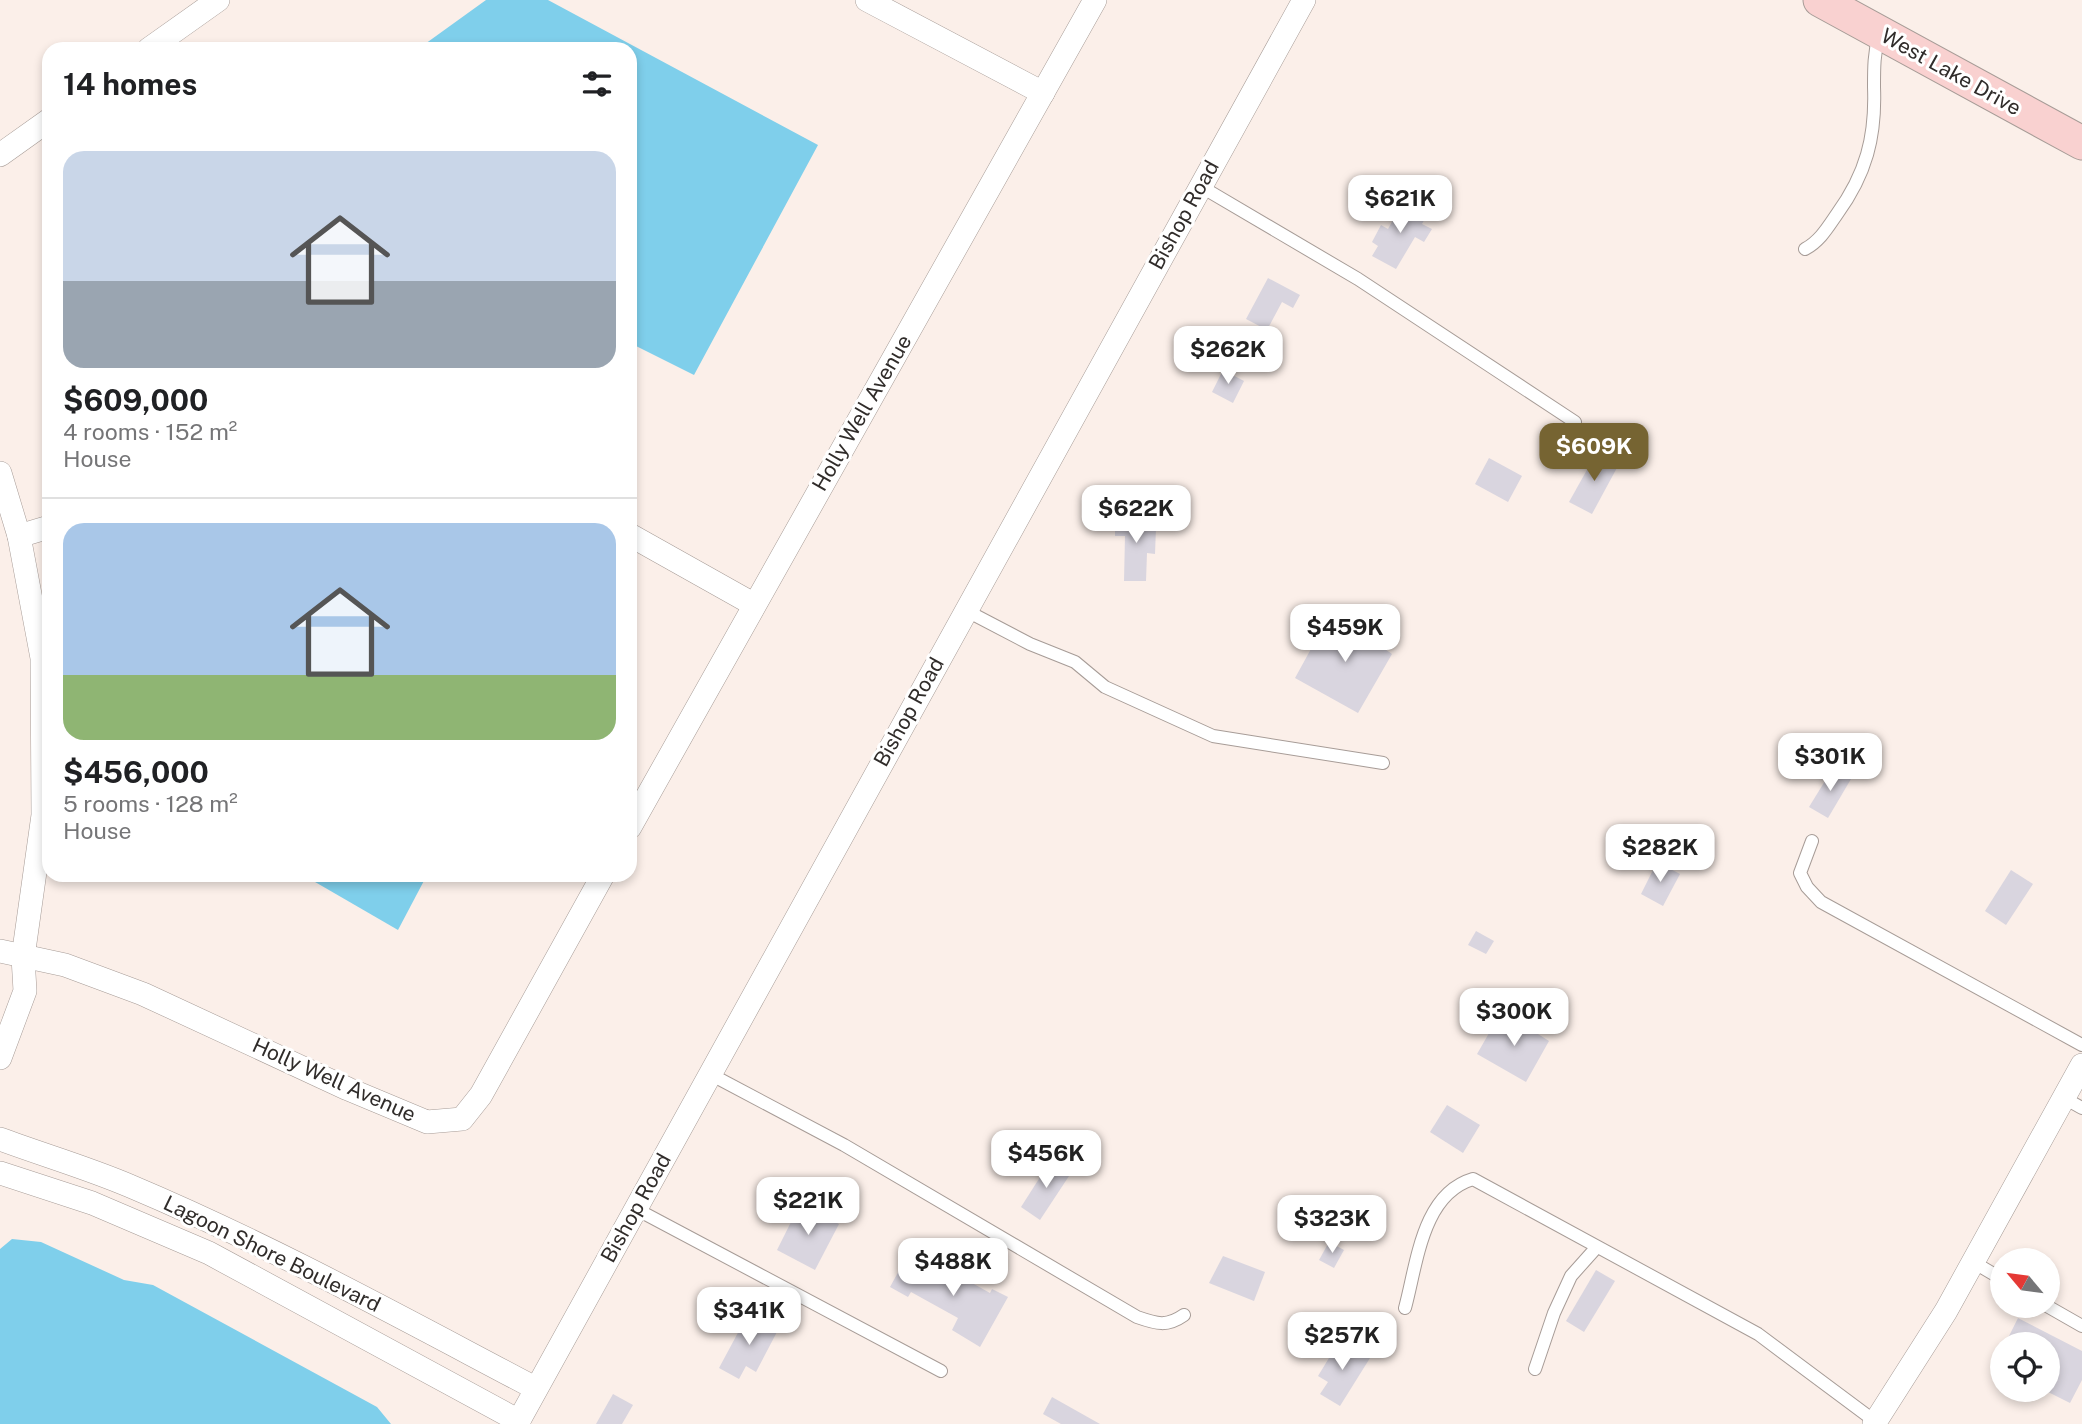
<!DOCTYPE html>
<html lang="en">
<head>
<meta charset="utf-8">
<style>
  :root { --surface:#fff; --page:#f6f6f6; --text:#202124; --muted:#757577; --line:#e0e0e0; --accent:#766432 }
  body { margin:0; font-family:"Public Sans",sans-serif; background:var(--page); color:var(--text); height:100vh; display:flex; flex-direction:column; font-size:26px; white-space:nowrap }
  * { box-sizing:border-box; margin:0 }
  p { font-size:23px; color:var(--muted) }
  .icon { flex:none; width:38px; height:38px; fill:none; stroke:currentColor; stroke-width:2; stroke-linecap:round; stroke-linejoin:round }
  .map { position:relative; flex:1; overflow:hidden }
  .details { position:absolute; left:42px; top:42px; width:595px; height:840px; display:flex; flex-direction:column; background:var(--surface); border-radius:21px; box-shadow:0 4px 10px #0003 }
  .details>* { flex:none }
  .needle { width:46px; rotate:299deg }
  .tools { position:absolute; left:1990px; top:1248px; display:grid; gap:14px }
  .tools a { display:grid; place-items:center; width:70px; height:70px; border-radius:50%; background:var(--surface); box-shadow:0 4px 10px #0003; font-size:35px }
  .price { position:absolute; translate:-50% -60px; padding:0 16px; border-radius:14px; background:#fff; color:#222; font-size:23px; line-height:46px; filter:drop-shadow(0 2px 4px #0008) }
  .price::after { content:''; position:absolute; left:50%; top:42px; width:21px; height:16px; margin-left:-10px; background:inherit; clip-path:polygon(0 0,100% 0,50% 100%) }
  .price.selected { background:var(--accent); color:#fff }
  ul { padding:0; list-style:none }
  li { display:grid; align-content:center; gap:14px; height:371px; padding:0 21px }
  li+li { border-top:2px solid var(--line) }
  li span { display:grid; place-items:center; height:217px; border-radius:21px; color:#555 }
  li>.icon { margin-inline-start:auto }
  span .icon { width:126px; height:126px; fill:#fffc; stroke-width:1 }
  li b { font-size:30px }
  h2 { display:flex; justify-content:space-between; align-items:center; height:84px; padding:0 21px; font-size:30px }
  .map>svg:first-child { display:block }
</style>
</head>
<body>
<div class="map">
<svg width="2082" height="1424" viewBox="0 0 2082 1424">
  <rect width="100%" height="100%" fill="#fbefe9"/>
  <g fill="#7fcfeb">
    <path d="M486 0H548L818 145 694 375 630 343V49H418Z"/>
    <path d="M303 875H427L398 930Z"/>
    <path d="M12 1239 41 1242 124 1280 153 1285 377 1407 391 1424H0V1249Z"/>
  </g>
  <g fill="#d9d5df">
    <path d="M1403 202 1427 215 1422 224 1432 229 1424 242 1415 237 1396 269 1372 256 1378 246 1372 242 1381 225 1388 229Z"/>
    <path d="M1268 278 1300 295 1293 308 1282 302 1267 330 1246 319Z"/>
    <path d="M1223 370 1244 381 1233 403 1212 392Z"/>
    <path d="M1597 452 1619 464 1592 514 1569 502Z"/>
    <path d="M1489 458 1522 476 1508 502 1475 484Z"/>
    <path d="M1115 516 1148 517 1147 528H1156L1155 554 1147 553 1146 581H1124L1125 536H1115Z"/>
    <path d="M1328 618 1357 635 1364 622 1379 630 1373 641 1392 654 1358 713 1295 678Z"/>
    <path d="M1833 768 1851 779 1828 818 1809 807Z"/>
    <path d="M1657 862 1680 874 1663 906 1641 894Z"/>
    <path d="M2011 870 2033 884 2006 925 1985 911Z"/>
    <path d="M1476 931 1494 941 1486 954 1468 945Z"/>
    <path d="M1516 1016 1539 1030 1538 1034 1549 1041 1526 1082 1477 1054 1496 1021 1509 1028Z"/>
    <path d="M1447 1105 1480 1125 1463 1153 1430 1132Z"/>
    <path d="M1051 1160 1071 1173 1040 1220 1021 1207Z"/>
    <path d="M800 1204 839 1224 815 1270 777 1250Z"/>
    <path d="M1329 1242 1344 1250 1334 1268 1319 1260Z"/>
    <path d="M1223 1256 1265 1272 1254 1301 1209 1283Z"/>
    <path d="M906 1258 933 1273 938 1264 990 1293 992 1289 1008 1297 980 1347 952 1330 958 1318 911 1292 908 1297 890 1287Z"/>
    <path d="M1596 1270 1615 1281 1584 1332 1566 1321Z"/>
    <path d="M748 1314 778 1330 756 1372 746 1366 739 1379 719 1368Z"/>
    <path d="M2018 1318 2082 1351V1380L2070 1403 2048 1392V1344H2005Z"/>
    <path d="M1340 1340 1370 1358 1340 1406 1320 1394 1328 1382 1318 1376Z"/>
    <path d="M613 1394 633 1405 622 1424H596Z"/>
    <path d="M1052 1397 1100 1424H1061L1043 1414Z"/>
  </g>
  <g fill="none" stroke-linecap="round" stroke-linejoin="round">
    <g stroke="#a79c97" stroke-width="14">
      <g id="lane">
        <path d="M1200 186 1358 279 1575 422"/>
        <path d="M1805 249C1820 241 1828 227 1837 214 1866 174 1876 137 1874 87 1874 67 1874 54 1879 34"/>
        <path d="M965 610 1030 644 1075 662 1105 687 1213 736 1383 763"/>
        <path d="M1812 841 1800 873 1807 887 1821 902 2082 1045"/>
        <path d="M710 1074 844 1145 1137 1317C1157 1324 1167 1327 1184 1315"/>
        <path d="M2064 1098 2082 1108"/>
        <path d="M636 1209 941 1371"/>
        <path d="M1973 1262 2002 1279"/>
        <path d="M2047 1306 2082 1326"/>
        <path d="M1405 1308C1417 1264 1422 1194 1473 1179L1758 1334 1876 1422"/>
        <path d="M1535 1369 1554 1313 1571 1276 1596 1248"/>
      </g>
    </g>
    <g stroke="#a79c97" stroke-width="24">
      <g id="street">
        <path d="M867 0 1043 93"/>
        <path d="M149 49 218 0"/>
        <path d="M0 155 49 120"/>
        <path d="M0 473 19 536 42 658 43 815 23 957 25 991 0 1058"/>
        <path d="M630 535 753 604"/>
        <path d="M19 536 49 527"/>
        <path d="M630 827 1095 0"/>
        <path d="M0 951 65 965 143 994 348 1089 427 1122 462 1119 481 1095 603 875"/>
        <path d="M0 1139C43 1155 88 1168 130 1186 270 1245 402 1318 535 1388"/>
        <path d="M0 1173 92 1203 209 1253 519 1421"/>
        <path d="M517 1424 1304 0"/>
        <path d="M1874 1424 1946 1311 2082 1065"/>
      </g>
    </g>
    <g stroke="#a79c97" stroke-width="35">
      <path id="secondary" d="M1820 0 2082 143"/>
    </g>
    <use href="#lane" stroke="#fff" stroke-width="12"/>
    <use href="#street" stroke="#fff" stroke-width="23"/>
    <use href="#secondary" stroke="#f9d1d0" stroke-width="33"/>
  </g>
  <g text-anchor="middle" stroke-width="6" stroke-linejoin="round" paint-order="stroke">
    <g font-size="21" fill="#302c2a" stroke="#fff">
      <text transform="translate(1951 72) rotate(29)" y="7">West Lake Drive</text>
      <text transform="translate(1184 215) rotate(-61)" y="7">Bishop Road</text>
      <text transform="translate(862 413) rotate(-60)" y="7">Holly Well Avenue</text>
      <text transform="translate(909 712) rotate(-61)" y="7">Bishop Road</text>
      <text transform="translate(334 1080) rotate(24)" y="7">Holly Well Avenue</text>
      <text transform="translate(636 1208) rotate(-61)" y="7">Bishop Road</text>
      <text transform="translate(272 1254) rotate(26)" y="7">Lagoon Shore Boulevard</text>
    </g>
  </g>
</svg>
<div class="tools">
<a><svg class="needle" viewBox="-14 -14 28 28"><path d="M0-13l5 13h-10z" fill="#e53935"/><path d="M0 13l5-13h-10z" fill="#757577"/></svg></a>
<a><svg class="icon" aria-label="locate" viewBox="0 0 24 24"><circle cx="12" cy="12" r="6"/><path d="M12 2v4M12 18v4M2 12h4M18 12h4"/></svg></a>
</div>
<b class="price" style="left:1400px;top:235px">$621K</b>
<b class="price" style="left:1228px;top:386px">$262K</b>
<b class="price selected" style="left:1594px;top:483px">$609K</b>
<b class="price" style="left:1136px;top:545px">$622K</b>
<b class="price" style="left:1345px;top:664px">$459K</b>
<b class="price" style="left:1830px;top:793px">$301K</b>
<b class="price" style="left:1660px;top:884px">$282K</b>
<b class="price" style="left:1514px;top:1048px">$300K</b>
<b class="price" style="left:1046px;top:1190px">$456K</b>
<b class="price" style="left:808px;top:1237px">$221K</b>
<b class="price" style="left:1332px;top:1255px">$323K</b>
<b class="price" style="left:953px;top:1298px">$488K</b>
<b class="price" style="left:749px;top:1347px">$341K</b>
<b class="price" style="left:1342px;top:1372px">$257K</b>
<section class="details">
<h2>14 homes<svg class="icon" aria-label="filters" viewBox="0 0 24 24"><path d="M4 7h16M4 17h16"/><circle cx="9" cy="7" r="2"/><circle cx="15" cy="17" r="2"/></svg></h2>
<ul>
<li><span style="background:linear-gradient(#c9d6e8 60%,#9aa5b1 0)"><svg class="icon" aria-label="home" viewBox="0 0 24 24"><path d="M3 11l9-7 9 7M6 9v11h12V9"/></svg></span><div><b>$609,000</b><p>4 rooms · 152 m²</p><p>House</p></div></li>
<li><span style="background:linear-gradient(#a9c7e8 70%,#8fb573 0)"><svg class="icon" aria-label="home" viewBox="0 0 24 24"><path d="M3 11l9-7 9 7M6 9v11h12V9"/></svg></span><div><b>$456,000</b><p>5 rooms · 128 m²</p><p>House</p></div></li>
</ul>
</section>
</div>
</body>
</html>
